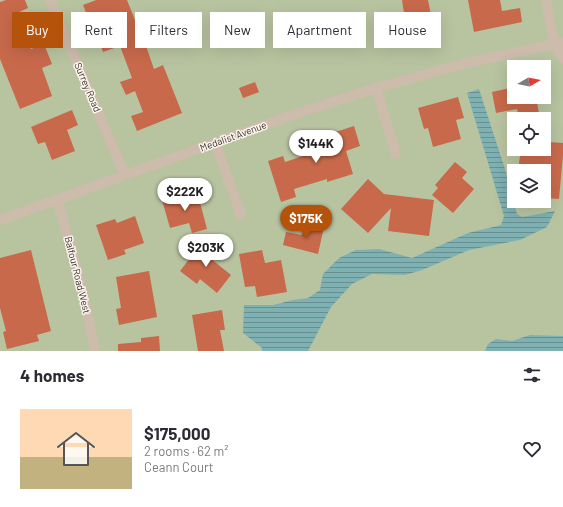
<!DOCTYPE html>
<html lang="en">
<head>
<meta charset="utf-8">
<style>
  :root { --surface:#fff; --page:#f7f7f7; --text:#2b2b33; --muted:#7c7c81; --accent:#b45309 }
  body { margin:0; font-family:Barlow,sans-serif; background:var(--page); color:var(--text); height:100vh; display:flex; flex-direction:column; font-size:15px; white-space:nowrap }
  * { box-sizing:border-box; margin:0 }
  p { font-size:13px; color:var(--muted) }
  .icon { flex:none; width:22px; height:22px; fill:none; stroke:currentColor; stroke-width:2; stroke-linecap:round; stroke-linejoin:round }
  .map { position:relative; height:351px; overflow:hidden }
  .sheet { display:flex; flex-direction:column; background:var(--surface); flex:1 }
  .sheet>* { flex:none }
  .hud { position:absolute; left:12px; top:12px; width:539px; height:36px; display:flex; gap:8px }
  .needle { width:26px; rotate:81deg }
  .tools { position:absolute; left:507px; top:60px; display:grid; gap:8px }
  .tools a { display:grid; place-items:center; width:44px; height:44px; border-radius:0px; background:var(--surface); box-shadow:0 4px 16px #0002; font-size:20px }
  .price { position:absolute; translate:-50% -34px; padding:0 9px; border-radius:14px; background:#fff; color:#222; font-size:13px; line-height:26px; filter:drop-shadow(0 1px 2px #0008) }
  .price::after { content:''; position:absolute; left:50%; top:24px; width:12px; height:9px; margin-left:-6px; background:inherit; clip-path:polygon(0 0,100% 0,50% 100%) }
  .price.current { background:var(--accent); color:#fff }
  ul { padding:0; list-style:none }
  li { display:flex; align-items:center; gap:12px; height:100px; padding:0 20px }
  li span { display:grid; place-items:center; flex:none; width:112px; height:80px; border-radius:0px; color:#555 }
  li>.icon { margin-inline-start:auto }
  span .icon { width:48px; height:48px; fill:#fffc; stroke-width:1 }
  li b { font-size:17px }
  h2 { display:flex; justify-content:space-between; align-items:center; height:48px; padding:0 20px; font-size:17px }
  .chip { padding:0 14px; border-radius:0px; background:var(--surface); box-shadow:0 4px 16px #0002; font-size:14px; line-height:36px }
  .chip.current { background:var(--accent); color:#fff }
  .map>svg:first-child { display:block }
</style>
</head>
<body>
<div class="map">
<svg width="563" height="351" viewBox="0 0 563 351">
  <defs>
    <pattern id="water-rules" width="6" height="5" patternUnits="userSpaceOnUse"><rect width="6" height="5" fill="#7fb0b2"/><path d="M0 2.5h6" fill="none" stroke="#699091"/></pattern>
  </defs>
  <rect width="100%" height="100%" fill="#f4ebe1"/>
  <path fill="#b8c4a0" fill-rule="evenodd" d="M0 0H563V351H0ZM514 67H544V97H514ZM514 119H544V149H514ZM514 171H544V201H514Z"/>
  <g fill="url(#water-rules)">
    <path d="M479 89 505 169 517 214 522 217 555 211 547 227 520 240 469 250 422 270 405 275 372 274 352 284 331 307 308 351H262V348L243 333 244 305H273L293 300 308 298 320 290 323 274 339 258 356 250 379 249 412 258 468 233 501 225 504 216 467 93Z"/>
    <path d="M530 335 563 336V351H485L488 344 496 339 512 341Z"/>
  </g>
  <g fill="#c8694b">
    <path d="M6 0H25L28 8 17 13 31 49 44 44 52 64 42 68 52 96 20 109 0 59V2Z"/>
    <path d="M96 0H127L135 20H137L154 69 163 65 182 113 137 131 131 116 143 112 135 91 126 95 120 82 132 78 120 46 103 52 92 23H90L83 5Z"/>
    <path d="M402 0H428L431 15 405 20Z"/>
    <path d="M468 0H500L502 11 520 8 522 22 474 32Z"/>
    <path d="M255 82 259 92 243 98 239 88Z"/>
    <path d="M514 87V97H536L540 119H519L517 109 496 113 492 92Z"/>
    <path d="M458 97 464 118 456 120 461 139 433 147 428 128 424 129 418 108Z"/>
    <path d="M72 110 78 125 67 130 75 151 52 160 45 142 38 144 31 127Z"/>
    <path d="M354 126 360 146 346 151 353 174 327 182V179L294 189 296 197 281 202 268 161 283 156 285 162 318 151 314 139Z"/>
    <path d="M549 142 563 143V155L559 199 544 198V171H518L521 149 549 151Z"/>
    <path d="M455 162 467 172 462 178 474 189 453 213 432 195 438 188 435 185Z"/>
    <path d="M368 179 384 194 434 200 429 236 388 231 391 208 368 233 341 209Z"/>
    <path d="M197 191 207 229 192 233 189 223 170 228 162 200Z"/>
    <path d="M135 216 144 243 124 250 126 254 108 260 96 225 115 219 117 223Z"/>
    <path d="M305 223 324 227 318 254 283 245 286 232 302 235Z"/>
    <path d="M205 239 217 250 210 258 231 275 217 293 200 279 197 284 180 271Z"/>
    <path d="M31 250 51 331 37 335 39 341 7 349 3 332 6 331 0 308V258Z"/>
    <path d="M262 250 265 263 281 260 287 292 257 297 255 286 245 287 239 254Z"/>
    <path d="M149 271 157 317 119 325 116 309 121 308 116 277Z"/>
    <path d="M222 310 225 330H220L224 351H198L192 315Z"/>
    <path d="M159 336 160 351H118V344L141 342V338Z"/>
  </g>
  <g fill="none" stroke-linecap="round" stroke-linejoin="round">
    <g stroke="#cdbbac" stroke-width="10">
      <path d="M50 0 125 175"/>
      <path d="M546 0 554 43 563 58"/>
      <path d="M376 88 396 154"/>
      <path d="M215 142 241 215"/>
      <path d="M57 200C72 249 86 300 95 351"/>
      <path d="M0 220 298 113 376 88 467 63 563 42"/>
    </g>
  </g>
  <g text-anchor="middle" stroke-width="3" stroke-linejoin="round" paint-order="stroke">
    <g font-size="10" fill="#3b302b" stroke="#fbf5ee">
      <text transform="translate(88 87) rotate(67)" y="4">Surrey Road</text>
      <text transform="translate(233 136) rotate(-20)" y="4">Medalist Avenue</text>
      <text transform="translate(78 275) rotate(76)" y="4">Balfour Road West</text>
    </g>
  </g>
</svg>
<div class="tools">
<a><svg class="needle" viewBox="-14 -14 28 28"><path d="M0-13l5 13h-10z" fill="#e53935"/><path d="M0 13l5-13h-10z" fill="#7c7c81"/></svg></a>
<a><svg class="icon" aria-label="locate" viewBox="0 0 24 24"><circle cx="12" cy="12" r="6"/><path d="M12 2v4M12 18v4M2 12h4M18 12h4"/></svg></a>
<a><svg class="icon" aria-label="layers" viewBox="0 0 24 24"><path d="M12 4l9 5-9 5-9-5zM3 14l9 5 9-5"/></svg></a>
</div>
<b class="price" style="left:316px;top:164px">$144K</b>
<b class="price" style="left:185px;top:212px">$222K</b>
<b class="price current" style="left:306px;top:239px">$175K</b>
<b class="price" style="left:206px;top:268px">$203K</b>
<div class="hud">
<a class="chip current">Buy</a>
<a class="chip">Rent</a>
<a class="chip">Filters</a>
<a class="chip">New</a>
<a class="chip">Apartment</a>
<a class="chip">House</a>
</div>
</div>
<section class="sheet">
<h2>4 homes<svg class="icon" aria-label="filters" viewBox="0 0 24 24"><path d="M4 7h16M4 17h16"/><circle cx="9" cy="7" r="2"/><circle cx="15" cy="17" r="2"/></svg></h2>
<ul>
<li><span style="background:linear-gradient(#ffd9b3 60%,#c2b280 0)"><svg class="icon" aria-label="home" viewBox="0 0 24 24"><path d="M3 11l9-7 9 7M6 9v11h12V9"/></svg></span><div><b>$175,000</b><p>2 rooms · 62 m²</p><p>Ceann Court</p></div><svg class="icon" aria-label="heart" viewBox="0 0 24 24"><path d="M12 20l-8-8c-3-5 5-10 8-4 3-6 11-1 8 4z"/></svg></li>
</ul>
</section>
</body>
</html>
